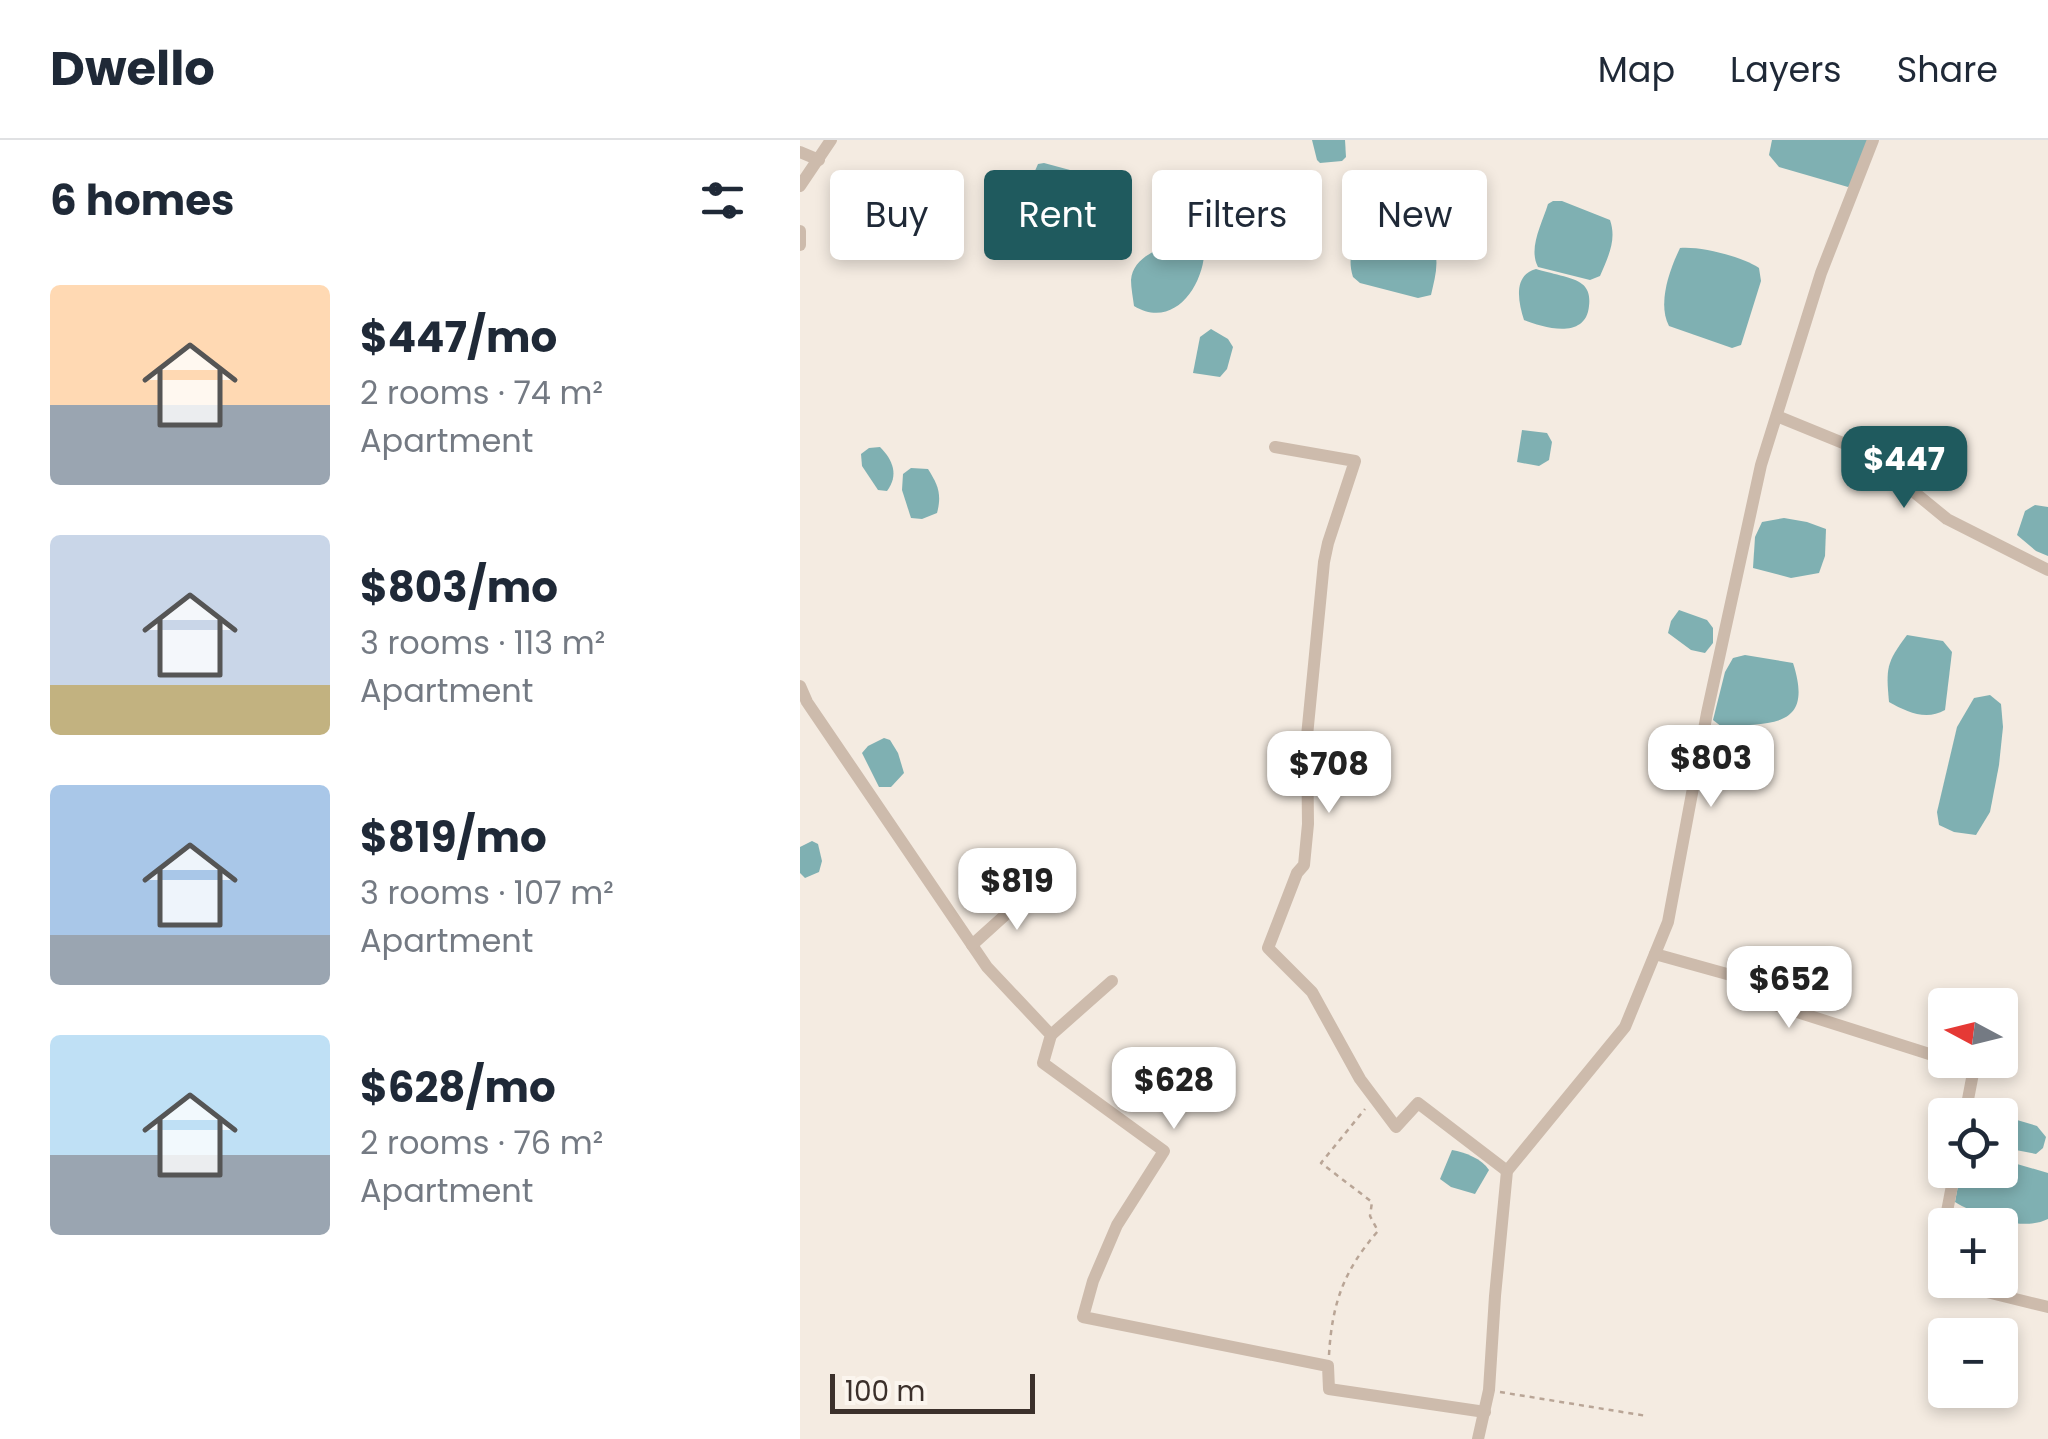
<!DOCTYPE html>
<html lang="en">
<head>
<meta charset="utf-8">
<style>
  :root { --surface:#fff; --page:#f6f6f7; --text:#1f2937; --muted:#747a83; --line:#e0e1e3; --accent:#1f5a5e }
  body { margin:0; font-family:Poppins,sans-serif; background:var(--page); color:var(--text); height:100vh; display:flex; flex-direction:column; font-size:38px; white-space:nowrap }
  * { box-sizing:border-box; margin:0 }
  p { font-size:32px; color:var(--muted) }
  .icon { flex:none; width:55px; height:55px; fill:none; stroke:currentColor; stroke-width:2; stroke-linecap:round; stroke-linejoin:round }
  .map { position:relative; flex:1; overflow:hidden }
  .sheet { display:flex; flex-direction:column; background:var(--surface); width:800px }
  .sheet>* { flex:none }
  .hud { position:absolute; left:30px; top:30px; width:950px; height:90px; display:flex; gap:20px }
  .needle { width:65px; rotate:277deg }
  .buttons { position:absolute; left:1128px; top:848px; display:grid; gap:20px }
  .buttons a { display:grid; place-items:center; width:90px; height:90px; border-radius:10px; background:var(--surface); box-shadow:0 5px 15px #0003; font-size:50px }
  .scale { position:absolute; left:30px; bottom:25px; width:205px; box-sizing:border-box; padding-left:10px; border:5px solid #3b302b; border-top:0; font-size:28px; line-height:35px; white-space:nowrap; color:#3b302b; -webkit-text-stroke:8px #fbf5ee; paint-order:stroke }
  .price { position:absolute; translate:-50% -85px; padding:0 22px; border-radius:20px; background:#fff; color:#222; font-size:32px; line-height:65px; filter:drop-shadow(0 2px 5px #0008) }
  .price::after { content:''; position:absolute; left:50%; top:60px; width:30px; height:22px; margin-left:-15px; background:inherit; clip-path:polygon(0 0,100% 0,50% 100%) }
  .price.on { background:var(--accent); color:#fff }
  ul { padding:0; list-style:none }
  li { display:flex; align-items:center; gap:30px; height:250px; padding:0 50px }
  li span { display:grid; place-items:center; flex:none; width:280px; height:200px; border-radius:10px; color:#555 }
  li>.icon { margin-inline-start:auto }
  span .icon { width:120px; height:120px; fill:#fffc; stroke-width:1 }
  li b { font-size:42px }
  h2 { display:flex; justify-content:space-between; align-items:center; height:120px; padding:0 50px; font-size:42px }
  .pill { padding:0 35px; border-radius:10px; background:var(--surface); box-shadow:0 5px 15px #0003; font-size:35px; line-height:90px }
  .pill.on { background:var(--accent); color:#fff }
  header { display:flex; align-items:center; gap:60px; box-sizing:border-box; height:140px; padding:0 50px; background:var(--surface); border-bottom:2px solid var(--line) }
  header strong { font-size:48px }
  nav { display:flex; gap:55px; margin-inline-start:auto; font-size:35px }
  main { display:flex; flex:1; min-height:0 }
  .map>svg:first-child { display:block }
</style>
</head>
<body>
<header>
<strong>Dwello</strong>
<nav><a>Map</a><a>Layers</a><a>Share</a></nav>
</header>
<main>
<section class="sheet">
<h2>6 homes<svg class="icon" aria-label="filters" viewBox="0 0 24 24"><path d="M4 7h16M4 17h16"/><circle cx="9" cy="7" r="2"/><circle cx="15" cy="17" r="2"/></svg></h2>
<ul>
<li><span style="background:linear-gradient(#ffd9b3 60%,#9aa5b1 0)"><svg class="icon" aria-label="home" viewBox="0 0 24 24"><path d="M3 11l9-7 9 7M6 9v11h12V9"/></svg></span><div><b>$447/mo</b><p>2 rooms · 74 m²</p><p>Apartment</p></div></li>
<li><span style="background:linear-gradient(#c9d6e8 75%,#c2b280 0)"><svg class="icon" aria-label="home" viewBox="0 0 24 24"><path d="M3 11l9-7 9 7M6 9v11h12V9"/></svg></span><div><b>$803/mo</b><p>3 rooms · 113 m²</p><p>Apartment</p></div></li>
<li><span style="background:linear-gradient(#a9c7e8 75%,#9aa5b1 0)"><svg class="icon" aria-label="home" viewBox="0 0 24 24"><path d="M3 11l9-7 9 7M6 9v11h12V9"/></svg></span><div><b>$819/mo</b><p>3 rooms · 107 m²</p><p>Apartment</p></div></li>
<li><span style="background:linear-gradient(#bfe0f5 60%,#9aa5b1 0)"><svg class="icon" aria-label="home" viewBox="0 0 24 24"><path d="M3 11l9-7 9 7M6 9v11h12V9"/></svg></span><div><b>$628/mo</b><p>2 rooms · 76 m²</p><p>Apartment</p></div></li>
</ul>
</section>
<div class="map">
<svg width="1248" height="1299" viewBox="0 0 1248 1299">
  <rect width="100%" height="100%" fill="#f4ebe1"/>
  <g fill="#7fb0b2">
    <path d="M512 0H545L546 17 542 21 520 23 517 20Z"/>
    <path d="M972 0H1070L1052 45 1048 47 979 27 969 15Z"/>
    <path d="M244 23 296 37C302 50 299 65 285 71L232 58 231 40 238 24Z"/>
    <path d="M753 61H762L810 80C817 100 808 117 800 136L790 140 738 127C728 108 742 84 748 64Z"/>
    <path d="M576 90 631 102C641 119 635 137 631 155L618 158 560 143 553 137C546 115 554 96 576 90Z"/>
    <path d="M391 98 404 100C409 138 377 192 334 166 333 158 331 148 331 140 333 113 370 105 391 98Z"/>
    <path d="M880 108C901 106 943 117 959 128L961 141 941 205 932 208 869 186C857 163 870 129 880 108Z"/>
    <path d="M736 129C748 133 774 137 782 144 789 149 790 158 789 166 786 200 744 188 724 180 718 161 713 135 736 129Z"/>
    <path d="M411 189 428 199 433 207 427 229 420 237 393 233 400 197Z"/>
    <path d="M722 290 747 293 752 302 749 320 739 326 717 322Z"/>
    <path d="M80 307C93 320 99 335 87 351L78 350 62 326 61 314 69 308Z"/>
    <path d="M111 328 128 329C138 345 142 354 137 373L122 379 111 378 102 350 103 334Z"/>
    <path d="M1235 365 1248 367V416L1236 411 1217 395 1225 371Z"/>
    <path d="M984 378 1007 382 1026 389 1025 416 1019 433 991 438 953 428 955 397 962 382Z"/>
    <path d="M879 470 907 480 913 488V503L905 513 891 510 868 493 871 481Z"/>
    <path d="M1107 495 1143 501 1152 512 1145 570C1126 581 1107 572 1089 562 1086 528 1086 523 1107 495Z"/>
    <path d="M945 515 993 523C1015 591 968 582 922 587L913 580 925 532 933 518Z"/>
    <path d="M1190 555 1201 564 1203 587 1199 625 1190 672 1176 695 1154 692 1139 685 1137 672 1157 587 1174 558Z"/>
    <path d="M84 598 90 600 98 613 104 633 91 647H79L62 613 68 606Z"/>
    <path d="M12 701 18 704 22 721 19 732 5 738 0 733V707Z"/>
    <path d="M1200 975 1237 986 1246 997 1243 1008 1236 1014 1200 1007Z"/>
    <path d="M652 1010C665 1012 682 1019 689 1030L675 1054 651 1047 640 1039Z"/>
    <path d="M1200 1019 1248 1033V1079C1222 1092 1178 1076 1155 1062L1161 1030H1200Z"/>
  </g>
  <g fill="none" stroke-linecap="round" stroke-linejoin="round">
    <g stroke="#b9a596" stroke-width="2.5" stroke-dasharray="5 5" stroke-linecap="butt">
      <path d="M529 1215C532 1163 544 1130 578 1091L570 1076 572 1062 521 1023 565 969"/>
      <path d="M700 1252 847 1276"/>
    </g>
    <g stroke="#cdbbac" stroke-width="12">
      <path d="M0 12 19 20"/>
      <path d="M0 46 31 0"/>
      <path d="M0 91V105"/>
      <path d="M977 276 1065 312 1147 379 1248 430"/>
      <path d="M475 307 555 321 528 403 524 422 507 596 508 684 504 725 497 733 468 808 512 852 560 939 596 987 618 963 707 1031"/>
      <path d="M0 546 7 562 187 827 251 895 243 923 364 1011 317 1085 293 1141 283 1177 528 1226 529 1249 685 1272"/>
      <path d="M172 805 233 750"/>
      <path d="M855 814 970 846 972 864 1145 919"/>
      <path d="M251 895 312 841"/>
      <path d="M1149 920 1174 928 1165 975"/>
      <path d="M1155 1030 1134 1139 1248 1167"/>
      <path d="M678 1299 689 1250 695 1156 707 1031 825 887 868 782 907 573 961 325 1021 133 1073 0"/>
    </g>
  </g>
</svg>
<div class="buttons">
<a><svg class="needle" viewBox="-14 -14 28 28"><path d="M0-13l5 13h-10z" fill="#e53935"/><path d="M0 13l5-13h-10z" fill="#747a83"/></svg></a>
<a><svg class="icon" aria-label="locate" viewBox="0 0 24 24"><circle cx="12" cy="12" r="6"/><path d="M12 2v4M12 18v4M2 12h4M18 12h4"/></svg></a>
<a>+</a>
<a>−</a>
</div>
<div class="scale">100 m</div>
<b class="price on" style="left:1104px;top:371px">$447</b>
<b class="price" style="left:911px;top:670px">$803</b>
<b class="price" style="left:529px;top:676px">$708</b>
<b class="price" style="left:217px;top:793px">$819</b>
<b class="price" style="left:989px;top:891px">$652</b>
<b class="price" style="left:374px;top:992px">$628</b>
<div class="hud">
<a class="pill">Buy</a>
<a class="pill on">Rent</a>
<a class="pill">Filters</a>
<a class="pill">New</a>
</div>
</div>
</main>
</body>
</html>
